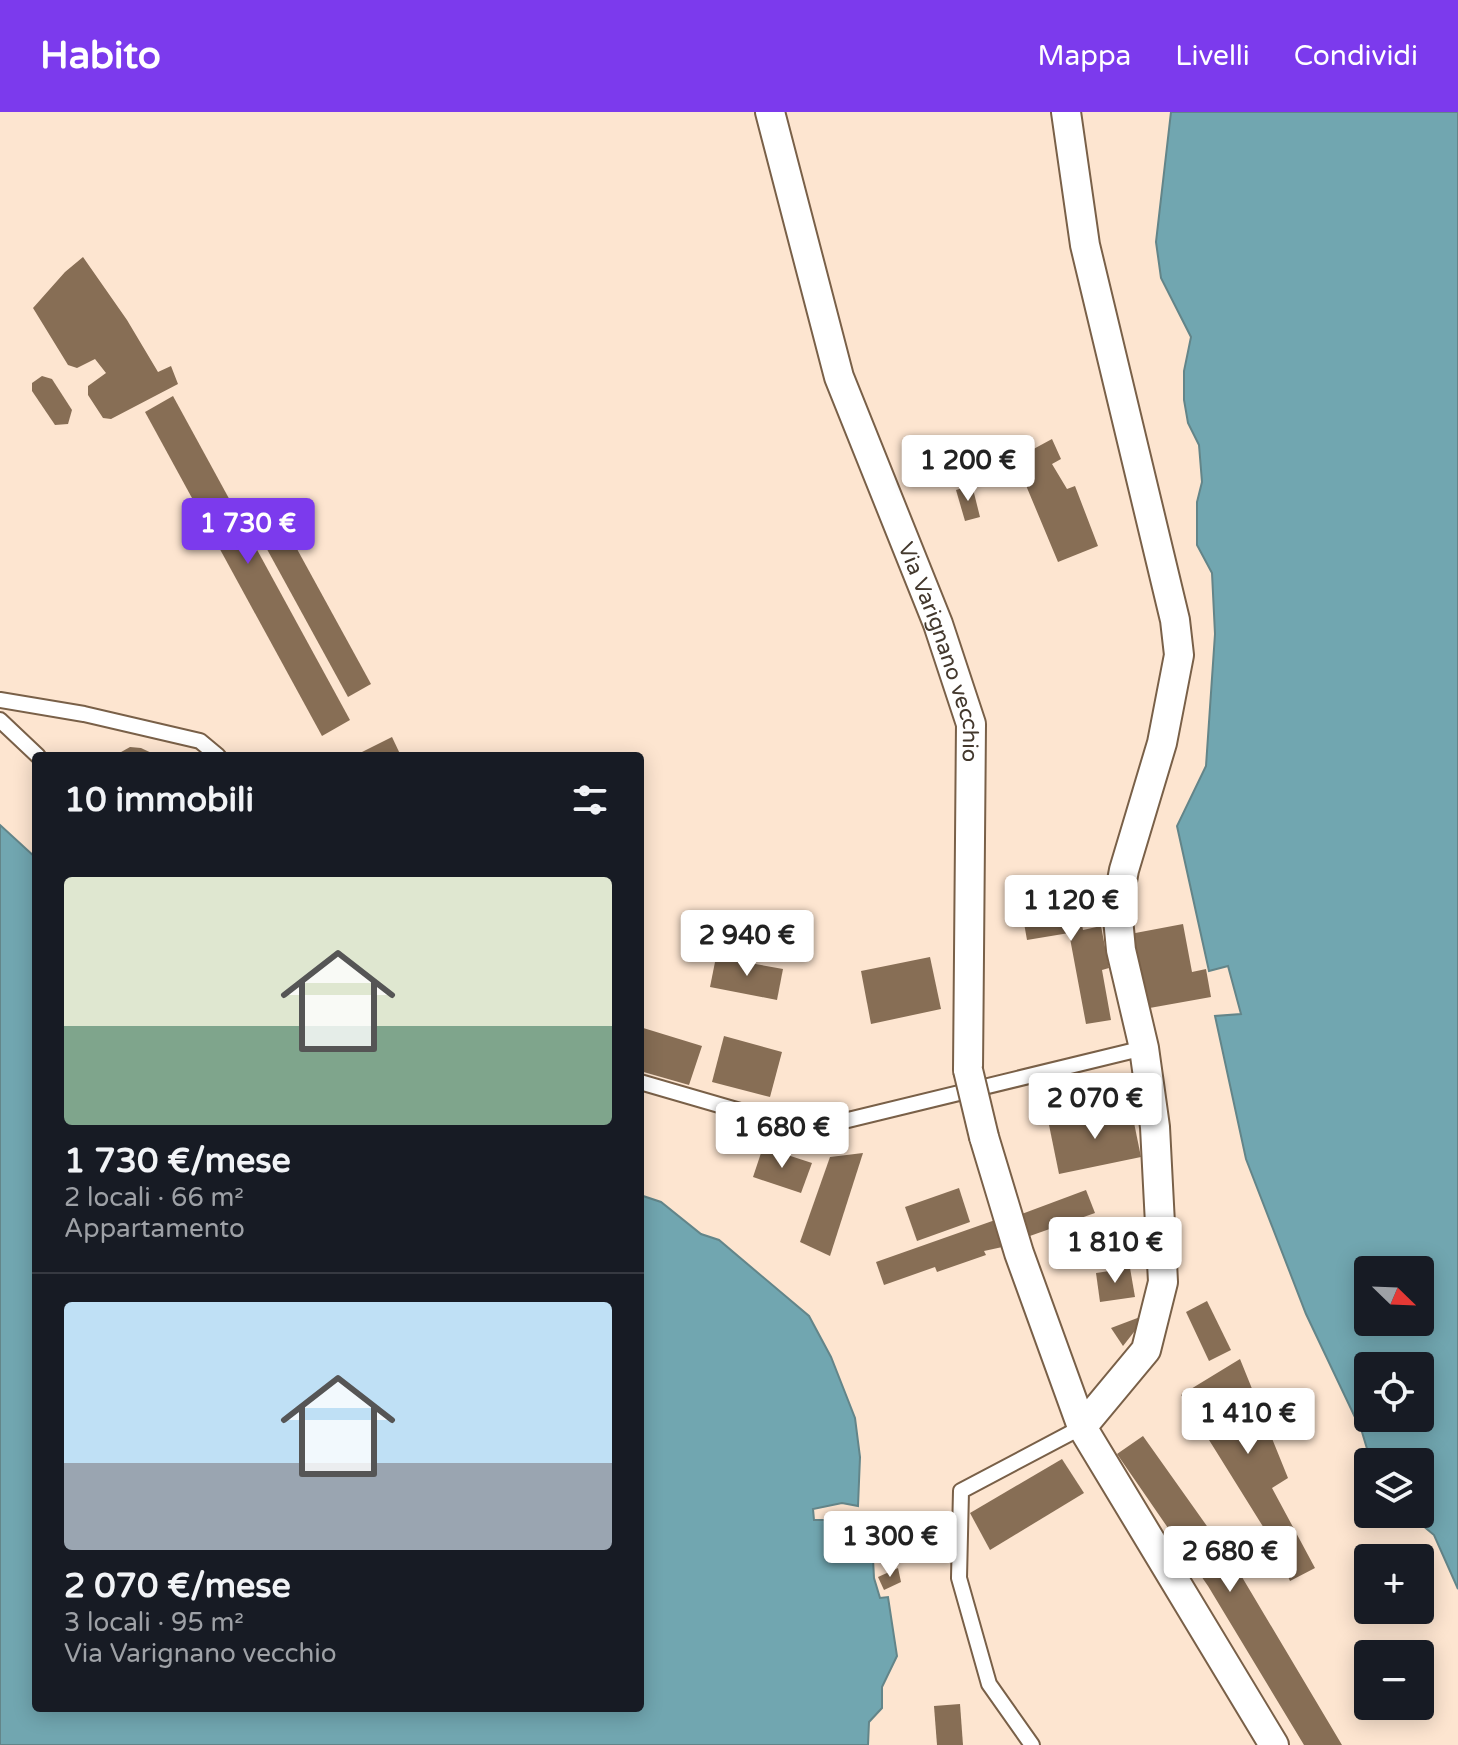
<!DOCTYPE html>
<html lang="it">
<head>
<meta charset="utf-8">
<style>
  :root { --surface:#171b24; --page:#242831; --text:#f1f3f6; --muted:#9ea1a6; --line:#363941; --accent:#7c3aed }
  body { margin:0; font-family:"Varela Round",sans-serif; background:var(--page); color:var(--text); height:100vh; display:flex; flex-direction:column; font-size:30px; white-space:nowrap }
  * { box-sizing:border-box; margin:0 }
  p { font-size:26px; color:var(--muted) }
  .icon { flex:none; width:44px; height:44px; fill:none; stroke:currentColor; stroke-width:2; stroke-linecap:round; stroke-linejoin:round }
  .map { position:relative; flex:1; overflow:hidden }
  .side { position:absolute; left:32px; top:640px; width:612px; height:960px; display:flex; flex-direction:column; background:var(--surface); border-radius:8px; box-shadow:0 4px 20px #0003 }
  .side>* { flex:none }
  .needle { width:52px; rotate:113deg }
  .buttons { position:absolute; left:1354px; top:1144px; display:grid; gap:16px }
  .buttons a { display:grid; place-items:center; width:80px; height:80px; border-radius:8px; background:var(--surface); box-shadow:0 4px 20px #0003; font-size:40px }
  .price { position:absolute; translate:-50% -68px; padding:0 18px; border-radius:8px; background:#fff; color:#222; font-size:26px; line-height:52px; filter:drop-shadow(0 2px 4px #0008) }
  .price::after { content:''; position:absolute; left:50%; top:48px; width:24px; height:18px; margin-left:-12px; background:inherit; clip-path:polygon(0 0,100% 0,50% 100%) }
  .price.selected { background:var(--accent); color:#fff }
  ul { padding:0; list-style:none }
  li { display:grid; align-content:center; gap:16px; height:424px; padding:0 32px }
  li+li { border-top:2px solid var(--line) }
  li span { display:grid; place-items:center; height:248px; border-radius:8px; color:#555 }
  li>.icon { margin-inline-start:auto }
  span .icon { width:144px; height:144px; fill:#fffc; stroke-width:1 }
  li b { font-size:34px }
  h2 { display:flex; justify-content:space-between; align-items:center; height:96px; padding:0 32px; font-size:34px }
  header { display:flex; align-items:center; gap:48px; box-sizing:border-box; height:112px; padding:0 40px; background:var(--accent); color:#fff }
  header strong { font-size:38px }
  nav { display:flex; gap:44px; margin-inline-start:auto; font-size:28px }
  .map>svg:first-child { display:block }
</style>
</head>
<body>
<header>
<strong>Habito</strong>
<nav><a>Mappa</a><a>Livelli</a><a>Condividi</a></nav>
</header>
<div class="map">
<svg width="1458" height="1633" viewBox="0 0 1458 1633">
  <rect width="100%" height="100%" fill="#fde5d0"/>
  <g fill="#71a6b0" stroke="#638589" stroke-width="2" fill-rule="evenodd">
    <path d="M1171 0H1458V1477L1434 1423 1409 1402H1420V1350H1371L1362 1320 1306 1202 1246 1047 1215 904 1241 902 1228 854 1209 859 1177 714 1206 654 1215 522 1212 461 1197 433V390L1202 370 1199 333 1188 311 1184 288V259L1191 225 1161 166 1156 130ZM1368 1158H1420V1210H1368ZM1368 1254H1420V1306H1368Z"/>
    <path d="M0 713 36 746V1596H640V1083L661 1090 701 1122 719 1128 809 1204 831 1245 855 1306 860 1345 858 1394 842 1391 813 1397 814 1408H845L860 1403 872 1427 874 1466 880 1486 888 1485 897 1544 882 1575V1596L869 1610 868 1633H0Z"/>
  </g>
  <g fill="#876e55">
    <path d="M83 145 127 208 158 260 171 254 178 272 111 307 103 306 88 283V274L106 261 95 247 77 256 68 253 33 196 65 160Z"/>
    <path d="M42 264 52 267 72 298 68 312 55 313 32 279V271Z"/>
    <path d="M173 284 350 608 322 624 145 300Z"/>
    <path d="M1052 327 1061 347 1052 352 1067 377 1075 374 1098 434 1058 450 1015 347Z"/>
    <path d="M972 373 980 405 965 409 956 378Z"/>
    <path d="M280 406 371 572 348 585 257 419Z"/>
    <path d="M392 625 401 644H364L362 640Z"/>
    <path d="M130 635 141 636 158 644H114Z"/>
    <path d="M1074 773 1083 818 1101 814 1109 856 1102 858 1111 908 1086 912 1069 821 1027 828 1019 783Z"/>
    <path d="M1183 812 1192 860 1206 857 1211 885 1144 897 1130 822Z"/>
    <path d="M716 845 783 857 777 888 710 875Z"/>
    <path d="M930 845 941 897 871 912 861 859Z"/>
    <path d="M640 915 702 934 689 973 640 959Z"/>
    <path d="M724 924 782 940 770 985 712 970Z"/>
    <path d="M1131 996 1141 1045 1059 1062 1049 1013Z"/>
    <path d="M763 1035 812 1051 801 1081 753 1065Z"/>
    <path d="M863 1041 830 1144 800 1130 830 1045Z"/>
    <path d="M959 1076 970 1110 917 1129 905 1095Z"/>
    <path d="M1086 1078 1095 1101 1027 1125 1019 1103Z"/>
    <path d="M998 1107 1007 1134 984 1139 986 1143 937 1160 935 1155 884 1173 876 1150Z"/>
    <path d="M1130 1156 1135 1185 1100 1190 1096 1161Z"/>
    <path d="M1207 1189 1231 1238 1209 1249 1186 1200Z"/>
    <path d="M1148 1202 1123 1234 1111 1216Z"/>
    <path d="M1240 1247 1288 1366 1272 1376 1315 1456 1290 1469 1267 1421 1181 1283Z"/>
    <path d="M1143 1324 1236 1455 1342 1633H1304L1208 1474 1117 1342Z"/>
    <path d="M1062 1347 1084 1381 990 1438 970 1401Z"/>
    <path d="M898 1456 901 1470 884 1478 878 1465Z"/>
    <path d="M960 1592 963 1633H937L934 1594Z"/>
  </g>
  <g fill="none" stroke-linecap="round" stroke-linejoin="round">
    <g stroke="#796048" stroke-width="18">
      <g id="lane">
        <path d="M0 588 84 602 200 629 218 644"/>
        <path d="M0 608 38 644"/>
        <path d="M640 970 740 999 848 1008 1144 936"/>
        <path d="M1032 1633 989 1572 959 1466 961 1379 1082 1315"/>
      </g>
    </g>
    <g stroke="#796048" stroke-width="32">
      <g id="street">
        <path id="s1" d="M770 0 839 265 938 512 971 612 968 958"/>
        <path d="M1066 0 1085 133 1175 508 1179 543 1162 631 1124 758 1117 796 1121 838 1144 936 1155 1015 1163 1170 1146 1238 1082 1315 1274 1633"/>
        <path d="M984 1025 1019 1141 1082 1315"/>
      </g>
    </g>
    <use href="#lane" stroke="#fff" stroke-width="14"/>
    <use href="#street" stroke="#fff" stroke-width="28"/>
    <g stroke="#796048" stroke-width="32" stroke-linecap="butt">
      <path id="street-bridge" d="M968 958 984 1025"/>
    </g>
    <use href="#street-bridge" stroke="#fff" stroke-width="28"/>
  </g>
  <g text-anchor="middle" stroke-width="8" stroke-linejoin="round" paint-order="stroke">
    <g font-size="22" fill="#43382d" stroke="#fff">
      <text dy="8" stroke="none"><textPath href="#s1" startOffset="568">Via Varignano vecchio</textPath></text>
    </g>
  </g>
</svg>
<div class="buttons">
<a><svg class="needle" viewBox="-14 -14 28 28"><path d="M0-13l5 13h-10z" fill="#e53935"/><path d="M0 13l5-13h-10z" fill="#9ea1a6"/></svg></a>
<a><svg class="icon" aria-label="locate" viewBox="0 0 24 24"><circle cx="12" cy="12" r="6"/><path d="M12 2v4M12 18v4M2 12h4M18 12h4"/></svg></a>
<a><svg class="icon" aria-label="layers" viewBox="0 0 24 24"><path d="M12 4l9 5-9 5-9-5zM3 14l9 5 9-5"/></svg></a>
<a>+</a>
<a>−</a>
</div>
<b class="price" style="left:968px;top:391px">1 200 €</b>
<b class="price selected" style="left:248px;top:454px">1 730 €</b>
<b class="price" style="left:1071px;top:831px">1 120 €</b>
<b class="price" style="left:747px;top:866px">2 940 €</b>
<b class="price" style="left:1095px;top:1029px">2 070 €</b>
<b class="price" style="left:782px;top:1058px">1 680 €</b>
<b class="price" style="left:1115px;top:1173px">1 810 €</b>
<b class="price" style="left:1248px;top:1344px">1 410 €</b>
<b class="price" style="left:890px;top:1467px">1 300 €</b>
<b class="price" style="left:1230px;top:1482px">2 680 €</b>
<section class="side">
<h2>10 immobili<svg class="icon" aria-label="filters" viewBox="0 0 24 24"><path d="M4 7h16M4 17h16"/><circle cx="9" cy="7" r="2"/><circle cx="15" cy="17" r="2"/></svg></h2>
<ul>
<li><span style="background:linear-gradient(#dfe7d0 60%,#7fa58c 0)"><svg class="icon" aria-label="home" viewBox="0 0 24 24"><path d="M3 11l9-7 9 7M6 9v11h12V9"/></svg></span><div><b>1 730 €/mese</b><p>2 locali · 66 m²</p><p>Appartamento</p></div></li>
<li><span style="background:linear-gradient(#bfe0f5 65%,#9aa5b1 0)"><svg class="icon" aria-label="home" viewBox="0 0 24 24"><path d="M3 11l9-7 9 7M6 9v11h12V9"/></svg></span><div><b>2 070 €/mese</b><p>3 locali · 95 m²</p><p>Via Varignano vecchio</p></div></li>
</ul>
</section>
</div>
</body>
</html>
